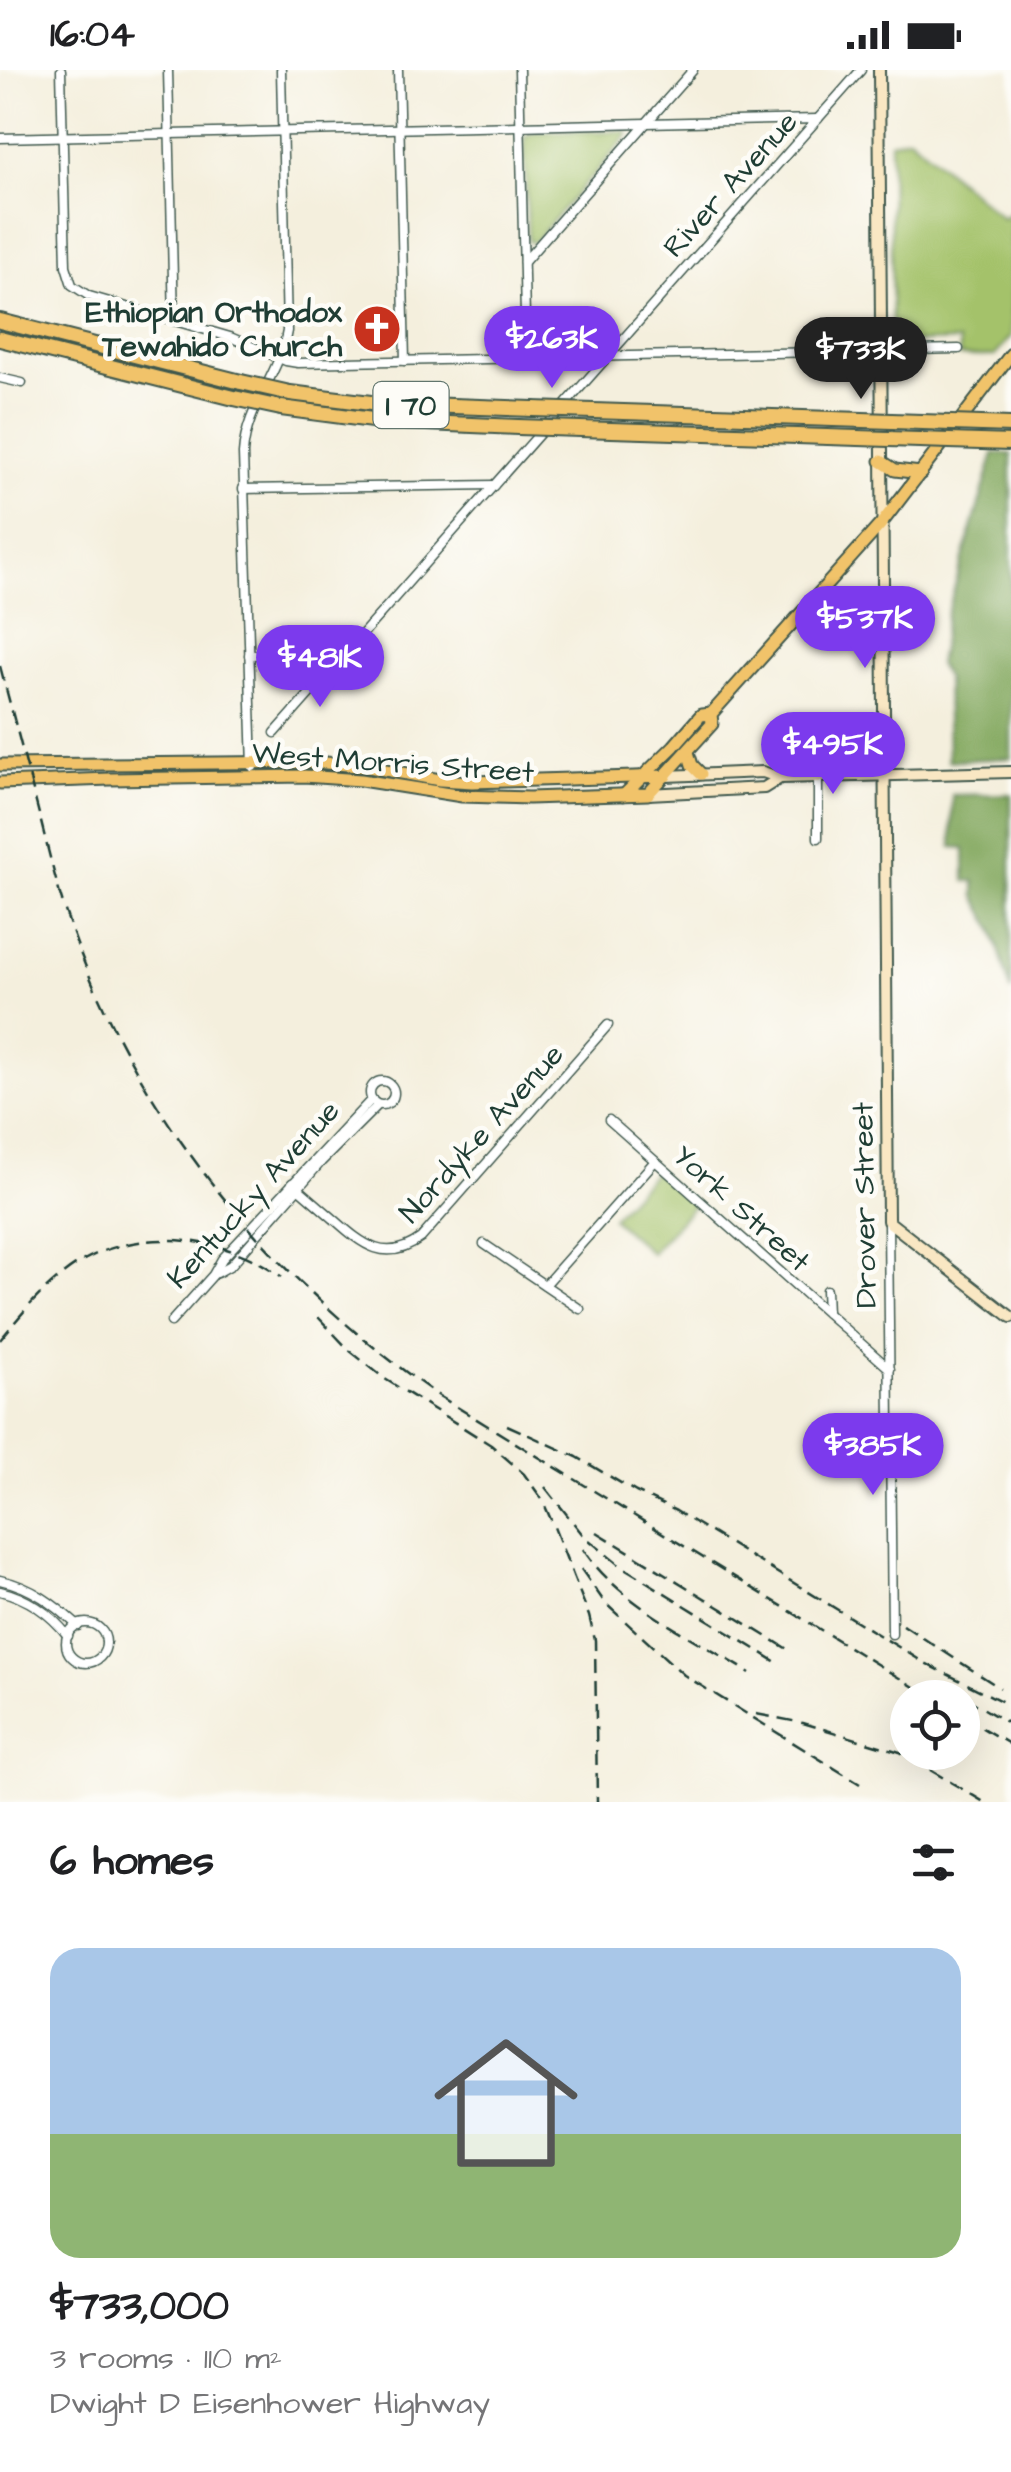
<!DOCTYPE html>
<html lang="en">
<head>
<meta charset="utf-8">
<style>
  :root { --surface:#fff; --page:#f2f2f2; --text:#202124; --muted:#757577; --line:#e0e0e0; --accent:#7c3aed }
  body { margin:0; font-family:"Architects Daughter",sans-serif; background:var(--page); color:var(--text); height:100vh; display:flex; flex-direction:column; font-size:38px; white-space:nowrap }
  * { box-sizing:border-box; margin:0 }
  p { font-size:32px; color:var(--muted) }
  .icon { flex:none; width:55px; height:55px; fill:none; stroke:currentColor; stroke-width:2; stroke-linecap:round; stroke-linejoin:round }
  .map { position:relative; height:1732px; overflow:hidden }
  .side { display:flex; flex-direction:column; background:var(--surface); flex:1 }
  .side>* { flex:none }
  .tools { position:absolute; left:890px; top:1610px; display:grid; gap:20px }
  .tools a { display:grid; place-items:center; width:90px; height:90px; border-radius:50%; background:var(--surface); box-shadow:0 10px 40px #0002; font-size:50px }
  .price { position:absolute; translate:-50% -85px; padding:0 22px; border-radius:35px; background:var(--accent); color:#fff; font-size:32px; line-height:65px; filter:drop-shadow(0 2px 5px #0008) }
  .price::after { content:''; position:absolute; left:50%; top:60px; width:30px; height:22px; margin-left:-15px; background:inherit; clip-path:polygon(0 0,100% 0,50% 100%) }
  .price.on { background:#222; color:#fff }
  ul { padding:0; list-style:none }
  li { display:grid; align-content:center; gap:20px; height:530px; padding:0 50px }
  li+li { border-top:2px solid var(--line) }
  li span { display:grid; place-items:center; height:310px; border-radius:30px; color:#555 }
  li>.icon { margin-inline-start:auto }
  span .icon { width:180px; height:180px; fill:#fffc; stroke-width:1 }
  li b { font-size:42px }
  h2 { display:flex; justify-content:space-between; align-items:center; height:120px; padding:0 50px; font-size:42px }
  .status { display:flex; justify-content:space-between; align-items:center; height:70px; padding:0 50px; background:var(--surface); direction:ltr }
  .status svg { height:28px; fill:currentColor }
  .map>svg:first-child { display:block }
</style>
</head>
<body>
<div class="status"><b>16:04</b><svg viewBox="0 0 49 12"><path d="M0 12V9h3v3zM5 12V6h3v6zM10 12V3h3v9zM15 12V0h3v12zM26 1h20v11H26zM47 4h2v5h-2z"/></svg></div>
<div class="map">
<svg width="1011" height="1732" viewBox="0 0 1011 1732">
  <rect width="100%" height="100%" fill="#fdfcf7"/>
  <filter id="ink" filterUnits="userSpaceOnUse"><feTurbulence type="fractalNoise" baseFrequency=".01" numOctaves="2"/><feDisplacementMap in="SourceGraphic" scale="20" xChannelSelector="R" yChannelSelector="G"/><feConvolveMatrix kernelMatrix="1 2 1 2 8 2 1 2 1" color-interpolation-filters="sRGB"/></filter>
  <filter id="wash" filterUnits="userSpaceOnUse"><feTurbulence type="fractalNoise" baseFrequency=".0048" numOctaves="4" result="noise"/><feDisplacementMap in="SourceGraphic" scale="40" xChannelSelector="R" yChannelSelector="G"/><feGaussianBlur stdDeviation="2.25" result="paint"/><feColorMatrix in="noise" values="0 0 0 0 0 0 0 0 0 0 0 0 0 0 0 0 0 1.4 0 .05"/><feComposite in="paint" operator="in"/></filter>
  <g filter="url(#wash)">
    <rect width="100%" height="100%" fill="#f4efdd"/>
    <g fill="#a4c26a" stroke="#62804f" stroke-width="2.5">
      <path d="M627 61 628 65 618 77 534 172H528L524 66 536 62Z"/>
      <path d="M909 67 1003 149 1011 142V266L995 286H960L959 271 892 273 890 72Z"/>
      <path d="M656 1100 694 1135 651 1183 612 1148Z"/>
    </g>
    <g fill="#83a85e" stroke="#517249" stroke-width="2.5">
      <path d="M994 383 1011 384V688L948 691 946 609 938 594 947 543Z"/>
      <path d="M1011 724V922L993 859 975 825V811H965V778L952 777V725Z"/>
    </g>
  </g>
  <g filter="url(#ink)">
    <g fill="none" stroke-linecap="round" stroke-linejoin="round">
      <g stroke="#3f584d" stroke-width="11">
        <g id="street">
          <path d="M61 0 66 196 72 215 89 226 230 267 286 291 298 293 959 279"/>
          <path d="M168 0 174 251"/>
          <path d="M398 0 405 291"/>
          <path d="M519 0 526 288"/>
          <path d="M0 68 818 49"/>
          <path d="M524 192 693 0"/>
          <path d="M0 308 22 313"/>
          <path d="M243 419 494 415"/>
          <path d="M249 585C289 583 291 585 321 610"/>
          <path d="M275 663 861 0"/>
          <path d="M253 697 243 384C246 337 279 306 287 261L281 0"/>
          <path d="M818 707V768"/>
          <circle cx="382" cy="1023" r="12"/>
          <path d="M609 1050 890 1299"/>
          <path d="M292 1113C306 1125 321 1138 335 1150 363 1175 386 1194 421 1168L608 955"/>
          <path d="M888 1151 892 1564"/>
          <path d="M484 1174 580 1239"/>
          <path d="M217 1203 231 1195 321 1092 378 1035"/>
          <path d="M545 1215 655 1091"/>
          <path d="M826 1220 827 1243"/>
          <path d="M171 1252 213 1205 222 1189 372 1029"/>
          <path d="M0 1510C32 1517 54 1534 78 1556"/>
          <path d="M0 1521C28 1528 50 1543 68 1566"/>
          <circle cx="86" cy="1573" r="20"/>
        </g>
      </g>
      <g stroke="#3f584d" stroke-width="14">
        <g id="secondary">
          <path d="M879 0 888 1151 1011 1247"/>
          <path d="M666 706 763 702 780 708 1011 702"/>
          <path d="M648 724 764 718 780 708"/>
        </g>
      </g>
      <g stroke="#3f584d" stroke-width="15">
        <g id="primary">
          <path d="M881 391 895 400 921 403"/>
          <path d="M688 682 692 695 701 704"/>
          <path d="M0 695 315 692 369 697 440 710 472 712 666 706"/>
          <path d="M0 713 110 709 304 706 361 710 462 726 529 728 648 724 712 654 711 644 881 454 1011 284"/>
          <path d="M624 725 674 676 701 645 711 644"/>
        </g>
      </g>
      <g stroke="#3f584d" stroke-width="18">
        <g id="highway">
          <path d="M0 251 241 312"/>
          <path d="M0 269 234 328"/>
          <path d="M290 323 371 333 533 339"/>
          <path d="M281 338 380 351 518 357"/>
        </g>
      </g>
      <use href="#street" stroke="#fff" stroke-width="8"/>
      <use href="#secondary" stroke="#f9e7c3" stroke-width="10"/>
      <use href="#primary" stroke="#f1c36a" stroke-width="11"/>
      <use href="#highway" stroke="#f1c36a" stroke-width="14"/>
      <g stroke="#1f3d34" stroke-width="2.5" stroke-dasharray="15 8" stroke-linecap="butt">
        <path d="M0 596C13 645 26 694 39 744 49 783 58 823 72 861 141 1053 272 1210 439 1326L932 1628"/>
        <path d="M318 1247 349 1280 385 1309 491 1375 524 1404 542 1429 552 1452 589 1546 595 1570 597 1732"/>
        <path d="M0 1270C23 1242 46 1214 77 1194 138 1156 226 1165 282 1207"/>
        <path d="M507 1355 577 1387 636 1422 676 1441 923 1592 1011 1636"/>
        <path d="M545 1417 583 1465 618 1494 781 1595"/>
        <path d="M597 1462 789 1580"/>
        <path d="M583 1479C619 1535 695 1568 750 1603"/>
        <path d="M581 1499 605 1533 684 1605 860 1714"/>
        <path d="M903 1555 1000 1618"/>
        <path d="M964 1627 1011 1655"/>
        <path d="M756 1644 803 1653 900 1682 984 1732"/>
        <path d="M962 1646 1011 1675"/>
      </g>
      <g stroke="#3f584d" stroke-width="18" stroke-linecap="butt">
        <g id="highway-bridge">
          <path d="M241 312 290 323"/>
          <path d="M234 328 281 338"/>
          <path d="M533 339 1011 355"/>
          <path d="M518 357 1011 373"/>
        </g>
      </g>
      <use href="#highway-bridge" stroke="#f1c36a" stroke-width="14"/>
    </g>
  </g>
  <defs>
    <g id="church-disc" transform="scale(2.5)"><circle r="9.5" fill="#c8321e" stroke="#fdfcf7"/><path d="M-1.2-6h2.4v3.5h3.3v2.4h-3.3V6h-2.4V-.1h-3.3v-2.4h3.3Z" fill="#fff"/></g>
  </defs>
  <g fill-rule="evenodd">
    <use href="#church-disc" x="377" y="259"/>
  </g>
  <g text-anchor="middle" stroke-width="9" stroke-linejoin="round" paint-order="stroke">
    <rect fill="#fdfcf7" stroke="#62766e" stroke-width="2.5" x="373.5" y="312" width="75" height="46" rx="8"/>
    <g font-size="28" font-weight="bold" fill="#1f3d34">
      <text x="411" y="345">I 70</text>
    </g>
    <g font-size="30" fill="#1f3d34" stroke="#fdfcf7">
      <text transform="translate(730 114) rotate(-48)" y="10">River Avenue</text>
      <text transform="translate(393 692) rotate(4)" y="10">West Morris Street</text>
      <text transform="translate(481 1063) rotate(-48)" y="10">Nordyke Avenue</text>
      <text transform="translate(253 1124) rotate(-48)" y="10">Kentucky Avenue</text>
      <text transform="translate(864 1135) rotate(-91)" y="10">Drover Street</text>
      <text transform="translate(742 1138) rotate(42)" y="10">York Street</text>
    </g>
    <g font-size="30" font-weight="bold" fill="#1f3d34" stroke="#fdfcf7" text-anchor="end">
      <text x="342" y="252">Ethiopian Orthodox<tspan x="342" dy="34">Tewahido Church</tspan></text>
    </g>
  </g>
</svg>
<div class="tools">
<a><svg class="icon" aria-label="locate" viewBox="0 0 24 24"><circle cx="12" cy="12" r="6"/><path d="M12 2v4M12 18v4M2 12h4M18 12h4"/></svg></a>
</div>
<b class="price" style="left:552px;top:321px">$263K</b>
<b class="price on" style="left:861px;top:332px">$733K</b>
<b class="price" style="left:865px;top:601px">$537K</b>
<b class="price" style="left:320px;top:640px">$481K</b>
<b class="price" style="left:833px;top:727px">$495K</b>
<b class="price" style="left:873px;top:1428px">$385K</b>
</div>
<section class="side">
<h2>6 homes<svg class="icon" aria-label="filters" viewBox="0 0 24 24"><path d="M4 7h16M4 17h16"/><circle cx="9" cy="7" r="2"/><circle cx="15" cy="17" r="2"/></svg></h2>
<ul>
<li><span style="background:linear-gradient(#a9c7e8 60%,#8fb573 0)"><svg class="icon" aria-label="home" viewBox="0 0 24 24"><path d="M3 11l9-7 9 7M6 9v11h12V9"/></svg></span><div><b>$733,000</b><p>3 rooms · 110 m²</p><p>Dwight D Eisenhower Highway</p></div></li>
</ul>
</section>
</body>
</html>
